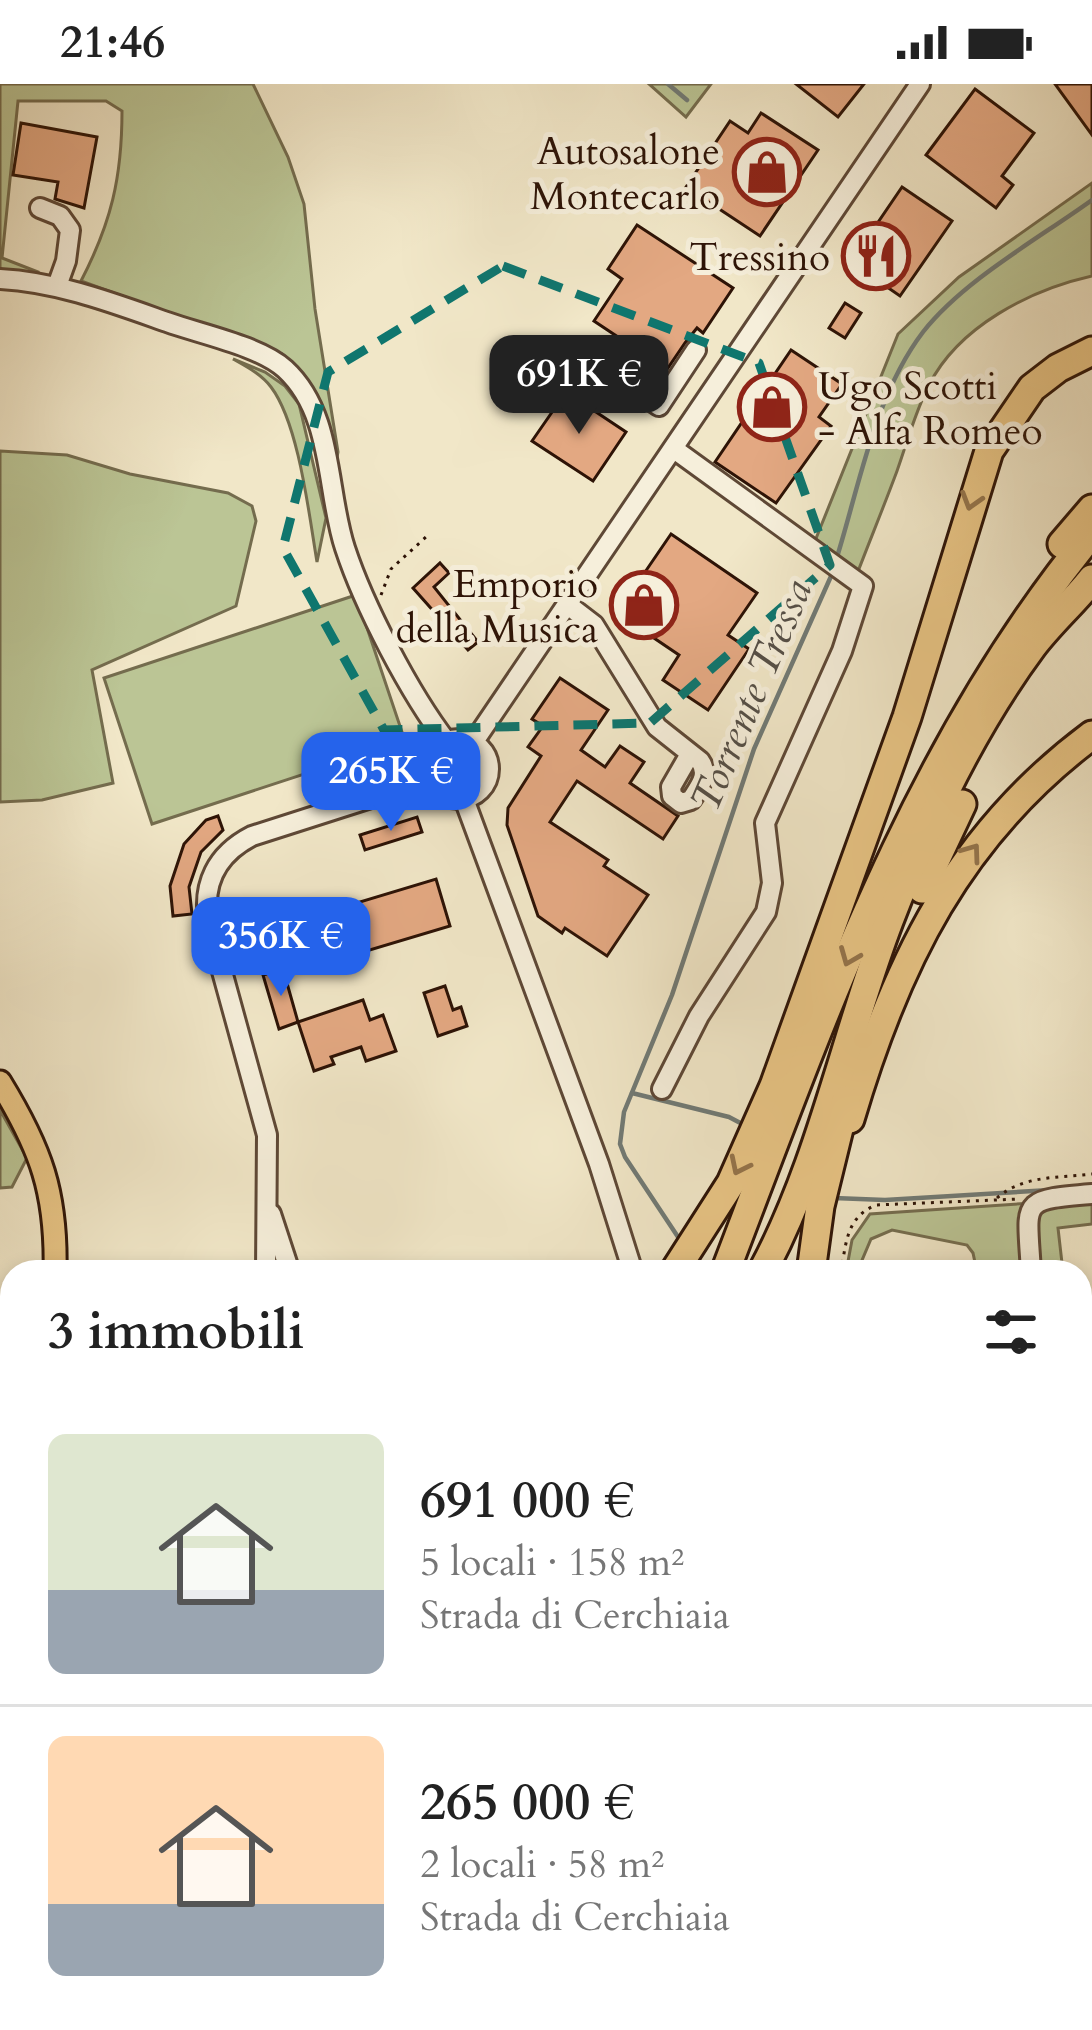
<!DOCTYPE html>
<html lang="it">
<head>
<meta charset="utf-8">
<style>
  :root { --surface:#fff; --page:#f6f6f6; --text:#222; --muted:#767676; --line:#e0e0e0; --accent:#2563eb }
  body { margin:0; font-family:Cardo,serif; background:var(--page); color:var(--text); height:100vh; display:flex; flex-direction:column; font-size:45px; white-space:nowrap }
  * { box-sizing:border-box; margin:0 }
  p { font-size:39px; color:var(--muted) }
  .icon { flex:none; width:66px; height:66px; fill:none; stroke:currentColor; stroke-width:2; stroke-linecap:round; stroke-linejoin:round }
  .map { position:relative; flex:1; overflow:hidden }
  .side { position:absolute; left:0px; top:1176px; width:1092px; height:771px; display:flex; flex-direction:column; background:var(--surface); border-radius:36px 36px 0 0; box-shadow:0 6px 18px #0003 }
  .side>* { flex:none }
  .price { position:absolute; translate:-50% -102px; padding:0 27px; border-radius:24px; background:var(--accent); color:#fff; font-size:39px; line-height:78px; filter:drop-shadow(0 3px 6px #0008) }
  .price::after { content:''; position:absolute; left:50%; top:72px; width:36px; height:27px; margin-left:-18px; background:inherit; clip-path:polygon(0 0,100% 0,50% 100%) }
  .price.current { background:#222; color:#fff }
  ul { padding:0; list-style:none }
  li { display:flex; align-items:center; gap:36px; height:300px; padding:0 48px }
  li+li { border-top:3px solid var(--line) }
  li span { display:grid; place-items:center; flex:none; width:336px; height:240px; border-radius:18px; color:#555 }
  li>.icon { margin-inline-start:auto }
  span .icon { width:144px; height:144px; fill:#fffc; stroke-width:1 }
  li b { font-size:51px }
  h2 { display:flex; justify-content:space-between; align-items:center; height:144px; padding:0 48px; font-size:51px }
  .status { display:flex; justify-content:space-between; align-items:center; height:84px; padding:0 60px; background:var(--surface); direction:ltr }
  .status svg { height:33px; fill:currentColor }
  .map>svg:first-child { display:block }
</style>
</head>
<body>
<div class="status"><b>21:46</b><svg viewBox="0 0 49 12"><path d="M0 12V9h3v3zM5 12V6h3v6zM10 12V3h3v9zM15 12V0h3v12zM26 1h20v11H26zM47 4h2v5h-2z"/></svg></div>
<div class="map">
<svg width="1092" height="1946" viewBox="0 0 1092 1946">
  <rect width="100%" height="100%" fill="#f1e7c8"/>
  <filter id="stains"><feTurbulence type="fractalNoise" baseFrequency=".00167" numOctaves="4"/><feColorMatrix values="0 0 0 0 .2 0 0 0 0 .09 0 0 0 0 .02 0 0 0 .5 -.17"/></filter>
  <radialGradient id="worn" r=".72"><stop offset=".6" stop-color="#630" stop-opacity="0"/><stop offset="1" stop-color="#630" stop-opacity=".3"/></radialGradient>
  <g fill="#bbc595" stroke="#746c4e" stroke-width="3">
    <path d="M0 0H253L288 73 304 120 315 225 338 368 335 384 307 299 282 270 81 197C111 139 122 94 122 27L106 17H18L2 174 38 188 37 192 0 191Z"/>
    <path d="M649 0H711L686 33Z"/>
    <path d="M1092 99V192C1030 206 959 242 929 301 915 328 907 359 897 387 884 422 870 456 857 490L815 457 898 250 959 193Z"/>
    <path d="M233 275 265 288 285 302 299 320 326 434 317 478C309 431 299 340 271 303 261 290 247 283 233 275Z"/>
    <path d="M0 367 67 371 130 390 228 409 252 422 256 437 236 522 92 586 113 699 42 716 0 718Z"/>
    <path d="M356 511 405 657 152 740 104 594Z"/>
    <circle cx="458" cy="685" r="19"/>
    <path d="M0 1026 27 1074 12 1103 0 1104Z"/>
    <path d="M1092 1115V1140L1058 1144 1063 1188H1035L1037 1130 1043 1122Z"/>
    <path d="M1032 1119 1027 1188H977L973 1169 967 1161 892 1146 871 1155 857 1188H846L852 1156 870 1130Z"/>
    <path d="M1092 1314V1394L1080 1401V1315Z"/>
    <path d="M1092 1408V1539L1080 1546V1413Z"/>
    <path d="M1092 1553V1588L1088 1592 1092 1600V1946H1026L1021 1935H1080V1560Z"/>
    <path d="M7 1883 12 1884V1935H68L67 1946H0V1905Z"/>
    <path d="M214 1935H363V1946H315Z"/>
    <path d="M383 1935H671L691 1946H382Z"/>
    <path d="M720 1935H821L827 1946H729Z"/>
  </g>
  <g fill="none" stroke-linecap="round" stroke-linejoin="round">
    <g stroke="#717a75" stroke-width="4.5">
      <path d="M668 0 687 16"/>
      <path d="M837 473C860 399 875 311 923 248 964 196 1038 155 1092 116"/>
      <path d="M632 1009 729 1033 746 1042"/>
      <path d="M834 1114 885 1116 1050 1106"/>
      <path d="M682 1159 625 1073 620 1060 624 1028 672 911 754 665 832 490"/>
      <path d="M1080 1564 1092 1558"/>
      <path d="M1080 1636 1092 1649"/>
      <path d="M663 1935 682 1946"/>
      <path d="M425 1946 429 1935"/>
    </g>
  </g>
  <g fill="#e3a882" stroke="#2d1306" stroke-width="3">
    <path d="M796 0H864L838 33Z"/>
    <path d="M1055 0H1092V51Z"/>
    <path d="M975 5 1034 49 1002 92 1013 101 996 124 926 71Z"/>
    <path d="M761 29 818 66 760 152 686 103 730 37 748 49Z"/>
    <path d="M21 39 97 53 84 124 55 115 58 98 13 91Z"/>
    <path d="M902 103 952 137 900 212 851 178Z"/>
    <path d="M637 141 733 204 703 249 697 244 685 259 655 303 631 287 642 269 594 237 622 195 608 185Z"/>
    <path d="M845 219 861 229 845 254 829 244Z"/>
    <path d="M791 266 842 300 819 333 831 342 776 419 715 378Z"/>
    <path d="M566 308 626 348 593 397 532 357Z"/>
    <path d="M671 450 757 509 728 551 749 565 708 626 663 596 679 571 617 529Z"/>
    <path d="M440 479 449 489 434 503 478 558 468 566 413 504Z"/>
    <path d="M560 594 608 626 581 666 605 683 620 662 644 678 630 699 678 732 663 755 577 697 550 738 608 776 604 782 648 811 607 872 565 844 562 849 538 832 507 741 508 724 541 672 528 663 543 642 532 635Z"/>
    <path d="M381 672 387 690 327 710 321 692Z"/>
    <path d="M218 732 223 746 201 768 189 803 192 830 173 832 170 802 184 760 206 736Z"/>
    <path d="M417 733 422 748 365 766 360 751Z"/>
    <path d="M436 795 450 842 313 883 298 837 314 832 310 820 323 816 327 828Z"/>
    <path d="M283 885 298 938 279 945 263 891Z"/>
    <path d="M445 902 453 926 461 923 467 942 438 952 424 909Z"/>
    <path d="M363 916 370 936 383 931 396 967 366 977 361 963 331 973 334 980 314 987 298 938Z"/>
  </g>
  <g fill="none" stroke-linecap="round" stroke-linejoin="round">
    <g stroke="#5e4836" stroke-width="24">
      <g id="minor">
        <path d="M40 124 60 132 70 146 66 177 57 202"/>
        <path d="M0 195C58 198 113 219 167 238 200 250 260 262 285 285 334 330 326 407 345 464 364 522 410 610 447 658"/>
        <path d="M588 274 659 322 696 266"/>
        <path d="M568 521 594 541 657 643 700 677C710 691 699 703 691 716L681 719 672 712 671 703 690 670"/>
        <circle cx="459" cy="685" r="30"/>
        <path d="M473 659 920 0"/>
        <path d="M464 715 599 1080 633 1188"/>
        <path d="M662 1005 699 932 766 828 772 799 765 739 842 567 863 502 674 365"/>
        <path d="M271 1130 290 1188"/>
        <path d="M266 1188 267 1051 209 840C201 800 217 770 252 752L430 695"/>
        <path d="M1031 1188C1027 1116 1018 1116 1092 1110"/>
        <path d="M1080 1553 1092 1546"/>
        <path d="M702 1935 711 1946"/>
      </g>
    </g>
    <g stroke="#2d1306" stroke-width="27">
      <g id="major">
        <path d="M0 998C41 1065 57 1109 55 1188"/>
        <path d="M0 1302 12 1285"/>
        <path d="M0 1391 12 1406"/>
        <path d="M836 1935 842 1946"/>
      </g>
    </g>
    <g stroke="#2d1306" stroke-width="33">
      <g id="highway">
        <path d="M1062 460 1092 425"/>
        <path d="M922 805 962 720"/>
        <path d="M850 1035C896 879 959 750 1092 651"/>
        <path d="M674 1188 731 1099 774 1002 907 633 989 367 1032 304 1058 284 1092 267"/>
        <path d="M725 1188C824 930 914 665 1092 449"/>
        <path d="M762 1188C821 1079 845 952 889 837 925 743 972 644 1032 563 1050 539 1073 519 1092 495"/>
        <path d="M811 1188 820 1122 846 1016"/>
        <path d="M6 1538 12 1537"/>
        <path d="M941 1935 948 1946"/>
        <path d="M982 1935 987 1946"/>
        <path d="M1009 1935 1013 1946"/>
      </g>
    </g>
    <g stroke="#2d1306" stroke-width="3" stroke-dasharray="3 6" stroke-linecap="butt">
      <path d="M381 511 391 485 426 453"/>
      <path d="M997 1114C1023 1091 1059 1094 1092 1090"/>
      <path d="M841 1188C846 1160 846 1133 876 1121L1020 1115"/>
      <path d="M0 1488 12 1483"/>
      <path d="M7 1875 1 1861 12 1841"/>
      <path d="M0 1876H12"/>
      <path d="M77 1935 78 1946"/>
      <path d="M83 1935 89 1946"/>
    </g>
    <use href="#minor" stroke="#f6efdb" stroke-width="18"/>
    <use href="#major" stroke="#e8c484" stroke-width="21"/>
    <use href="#highway" stroke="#e8c484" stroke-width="27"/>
  </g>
  <defs><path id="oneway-chevron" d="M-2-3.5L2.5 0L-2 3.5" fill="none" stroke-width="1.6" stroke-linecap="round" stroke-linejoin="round" transform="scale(3)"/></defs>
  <g stroke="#94744b">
    <use href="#oneway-chevron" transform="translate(971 417) rotate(107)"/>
    <use href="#oneway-chevron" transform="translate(972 768) rotate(-54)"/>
    <use href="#oneway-chevron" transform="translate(849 873) rotate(112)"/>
    <use href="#oneway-chevron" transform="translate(739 1082) rotate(116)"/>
  </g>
  <path fill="none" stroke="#0f766e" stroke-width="9" stroke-dasharray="24 15" stroke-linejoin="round" d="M503 182 759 279 830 481 650 639 384 646 283 464 328 288Z"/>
  <defs>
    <g id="shop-ring" transform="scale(3.45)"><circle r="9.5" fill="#f6efdb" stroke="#8f2418" stroke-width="1.5"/><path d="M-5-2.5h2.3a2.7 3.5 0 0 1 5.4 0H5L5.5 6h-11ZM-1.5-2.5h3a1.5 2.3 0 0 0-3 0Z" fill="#8f2418"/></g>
    <g id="restaurant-ring" transform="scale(3.45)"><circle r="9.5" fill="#f6efdb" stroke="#8f2418" stroke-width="1.5"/><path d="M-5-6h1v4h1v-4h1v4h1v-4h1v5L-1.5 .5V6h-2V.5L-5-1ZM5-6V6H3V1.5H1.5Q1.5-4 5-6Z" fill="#8f2418"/></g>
  </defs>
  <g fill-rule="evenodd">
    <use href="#shop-ring" x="767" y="88"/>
    <use href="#restaurant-ring" x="876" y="172"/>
    <use href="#shop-ring" x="772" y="323"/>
    <use href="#shop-ring" x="644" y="521"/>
  </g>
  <g text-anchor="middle" stroke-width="10" stroke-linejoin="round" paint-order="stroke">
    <g font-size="39" fill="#2d1306" stroke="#f6efdb" text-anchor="end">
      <text x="720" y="80">Autosalone<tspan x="720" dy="45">Montecarlo</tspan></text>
      <text x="830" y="186">Tressino</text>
      <text x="818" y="315" text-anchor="start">Ugo Scotti<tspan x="818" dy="45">- Alfa Romeo</tspan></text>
      <text x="598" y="513">Emporio<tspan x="598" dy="45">della Musica</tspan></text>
    </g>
    <g font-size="42" font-style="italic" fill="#554f47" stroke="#f6efdb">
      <text transform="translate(750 611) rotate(-67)" y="15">Torrente Tressa</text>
    </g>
  </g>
  <rect width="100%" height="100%" filter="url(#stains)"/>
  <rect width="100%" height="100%" fill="url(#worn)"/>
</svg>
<b class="price current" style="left:579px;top:353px">691K €</b>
<b class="price" style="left:391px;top:750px">265K €</b>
<b class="price" style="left:281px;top:915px">356K €</b>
<section class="side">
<h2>3 immobili<svg class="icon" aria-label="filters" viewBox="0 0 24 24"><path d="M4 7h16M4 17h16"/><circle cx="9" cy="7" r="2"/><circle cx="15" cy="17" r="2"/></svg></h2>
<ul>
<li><span style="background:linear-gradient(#dfe7d0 65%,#9aa5b1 0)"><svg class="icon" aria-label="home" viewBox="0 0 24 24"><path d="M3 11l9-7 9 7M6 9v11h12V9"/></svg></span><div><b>691 000 €</b><p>5 locali · 158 m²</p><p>Strada di Cerchiaia</p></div></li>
<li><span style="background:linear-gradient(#ffd9b3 70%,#9aa5b1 0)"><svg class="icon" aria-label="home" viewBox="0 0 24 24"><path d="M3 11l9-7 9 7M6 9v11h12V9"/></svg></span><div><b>265 000 €</b><p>2 locali · 58 m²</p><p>Strada di Cerchiaia</p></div></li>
</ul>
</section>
</div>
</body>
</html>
